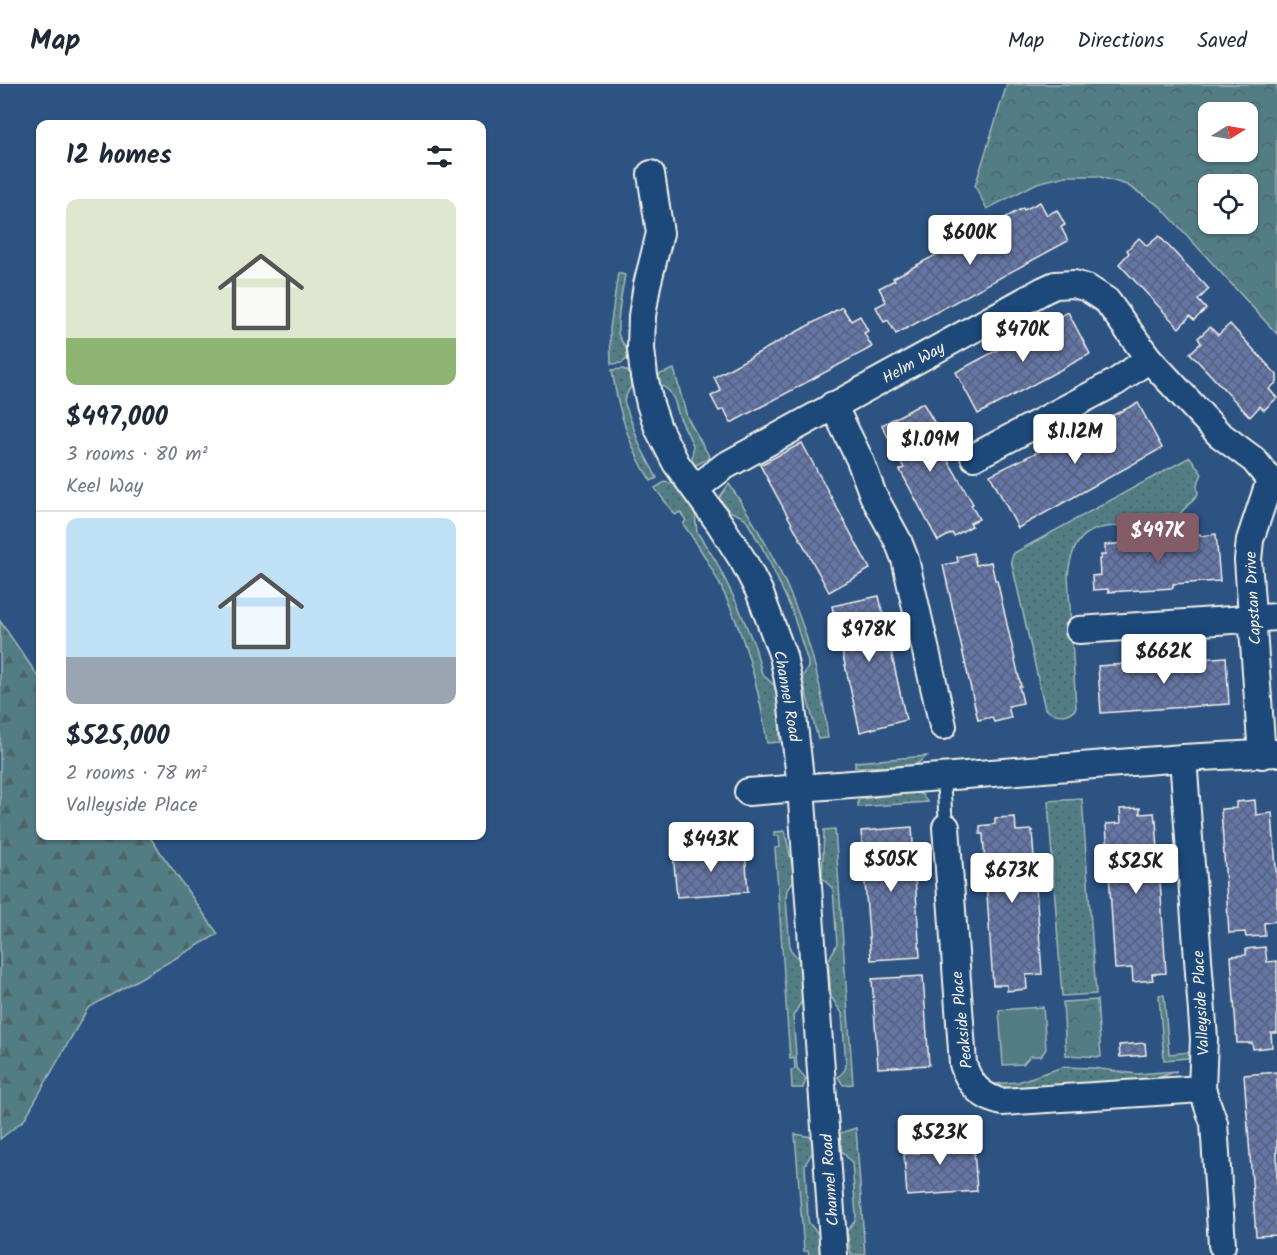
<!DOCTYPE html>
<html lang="en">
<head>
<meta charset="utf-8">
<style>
  :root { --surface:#fff; --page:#f6f6f7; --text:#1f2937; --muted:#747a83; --line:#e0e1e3; --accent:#845c67 }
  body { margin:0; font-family:Kalam,sans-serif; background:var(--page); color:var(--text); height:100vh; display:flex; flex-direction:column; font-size:22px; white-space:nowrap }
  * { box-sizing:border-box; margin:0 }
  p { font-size:20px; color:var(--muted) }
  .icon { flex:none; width:33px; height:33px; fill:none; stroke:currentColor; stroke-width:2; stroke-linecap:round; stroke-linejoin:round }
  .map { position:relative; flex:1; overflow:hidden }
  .details { position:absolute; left:36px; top:36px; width:450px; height:720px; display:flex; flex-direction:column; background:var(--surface); border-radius:12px; box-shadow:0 2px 4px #0004 }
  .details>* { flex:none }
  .needle { width:39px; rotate:79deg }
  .tools { position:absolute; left:1198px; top:18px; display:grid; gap:12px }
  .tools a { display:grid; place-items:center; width:60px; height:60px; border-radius:12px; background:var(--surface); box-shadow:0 2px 4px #0004; font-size:30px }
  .price { position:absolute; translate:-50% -51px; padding:0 14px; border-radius:6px; background:#fff; color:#222; font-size:20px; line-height:39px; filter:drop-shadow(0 2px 3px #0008) }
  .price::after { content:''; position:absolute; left:50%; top:36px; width:18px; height:14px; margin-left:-9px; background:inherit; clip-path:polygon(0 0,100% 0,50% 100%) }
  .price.on { background:var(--accent); color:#fff }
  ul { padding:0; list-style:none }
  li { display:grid; align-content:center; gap:12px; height:318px; padding:0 30px }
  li+li { border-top:2px solid var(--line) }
  li span { display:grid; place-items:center; height:186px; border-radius:12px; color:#555 }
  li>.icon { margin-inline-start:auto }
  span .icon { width:108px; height:108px; fill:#fffc; stroke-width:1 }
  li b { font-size:26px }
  h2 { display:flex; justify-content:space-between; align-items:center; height:72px; padding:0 30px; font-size:26px }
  header { display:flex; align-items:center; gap:36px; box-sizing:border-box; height:84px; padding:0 30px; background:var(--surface); border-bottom:2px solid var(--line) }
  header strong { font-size:28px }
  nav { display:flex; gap:33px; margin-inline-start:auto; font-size:21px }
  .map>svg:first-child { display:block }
</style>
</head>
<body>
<header>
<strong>Map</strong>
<nav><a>Map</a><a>Directions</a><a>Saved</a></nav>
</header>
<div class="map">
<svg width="1277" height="1171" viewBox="0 0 1277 1171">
  <defs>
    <pattern id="grass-dots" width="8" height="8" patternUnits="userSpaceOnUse" patternTransform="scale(1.5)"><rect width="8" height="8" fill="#527d85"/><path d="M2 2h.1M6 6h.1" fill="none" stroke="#4e6569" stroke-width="1.8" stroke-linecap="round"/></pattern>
    <pattern id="forest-firs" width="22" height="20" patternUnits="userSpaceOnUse" patternTransform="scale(1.5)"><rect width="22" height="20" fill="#527d85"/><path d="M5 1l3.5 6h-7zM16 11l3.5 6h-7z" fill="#4e6569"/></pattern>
    <pattern id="park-crowns" width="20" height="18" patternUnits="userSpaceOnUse" patternTransform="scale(1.5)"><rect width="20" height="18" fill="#527d85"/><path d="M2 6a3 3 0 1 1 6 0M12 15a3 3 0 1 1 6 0" fill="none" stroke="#4e6569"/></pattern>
    <pattern id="building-cross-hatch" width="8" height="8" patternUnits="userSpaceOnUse" patternTransform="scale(1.5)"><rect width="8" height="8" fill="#6476a6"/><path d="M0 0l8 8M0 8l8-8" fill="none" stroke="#58617b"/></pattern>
  </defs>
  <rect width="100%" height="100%" fill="#2d5383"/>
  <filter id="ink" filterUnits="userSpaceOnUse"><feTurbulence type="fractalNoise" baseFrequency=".0167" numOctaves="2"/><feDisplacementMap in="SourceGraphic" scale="12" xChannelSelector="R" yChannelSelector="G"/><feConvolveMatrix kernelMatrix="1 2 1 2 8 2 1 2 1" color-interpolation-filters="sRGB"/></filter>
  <g filter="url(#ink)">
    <g fill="url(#grass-dots)" stroke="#a3b7b6" stroke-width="1.5">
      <path d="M618 189 625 191C622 209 617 229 618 248 619 259 627 257 628 274L622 279 611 280 610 245Z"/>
      <path d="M623 285 629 288 631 302 624 316 625 320 640 362 657 394 651 397C629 364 618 326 612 286Z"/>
      <path d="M674 285 687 333 710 374 694 382 692 378 693 361 679 332 674 315 669 307 659 299 658 291Z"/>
      <path d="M1190 373 1202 390 1197 401 1198 410C1192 416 1178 434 1172 436 1169 437 1165 437 1162 437 1116 449 1075 426 1068 491L1076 624C1069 634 1054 632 1045 625L1011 476 1014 469Z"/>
      <path d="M665 398 674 400 695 429 697 448 716 477 739 524 755 563 762 590 775 602 779 625 780 658 767 659C756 580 731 505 683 440L686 436 680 428 675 431 655 404Z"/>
      <path d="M729 400C783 480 817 556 828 654L818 655 802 594 808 583V578L792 527 767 472 745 434 729 427 719 414Z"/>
      <path d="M927 672 914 682 855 683V678Z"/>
      <path d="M917 709 921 710 928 718 858 723V716L893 710Z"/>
      <path d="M1082 715 1096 910 1062 912 1048 717Z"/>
      <path d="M835 745 853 1000 843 1001 838 993 845 986 846 981 842 929 831 913 828 877 837 860 833 805 822 794 824 746Z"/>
      <path d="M785 747 795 795 787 806 786 814 790 865 800 877 803 913 802 917 793 932 797 984 806 995 803 1004H792L791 986 795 985 794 974 790 975 775 764 780 763 779 752H774V748Z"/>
      <path d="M1159 911H1164L1169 970 1191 968 1188 974 1164 976Z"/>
      <path d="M1063 983 1093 984 1137 990 1177 987 1158 994 1009 1004 994 1000 1018 998Z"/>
      <path d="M856 1044 865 1171H851L847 1147 855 1137 856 1132 852 1079 841 1066 840 1049Z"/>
      <path d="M795 1050 812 1053 813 1067 805 1081 808 1135 809 1139 820 1152 819 1171H809L808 1167H804Z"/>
    </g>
    <path fill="url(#forest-firs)" stroke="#a3b7b6" stroke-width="1.5" d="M0 537 40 595V752H149L218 850 88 924 24 1036 0 1055Z"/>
    <g fill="url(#park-crowns)" stroke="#a3b7b6" stroke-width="1.5" fill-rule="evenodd">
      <path d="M1007 0H1277V250L1160 122 1127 101 1097 92H1066L1037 99 987 125 975 102ZM1209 28H1248V68H1209ZM1209 100H1248V140H1209Z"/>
      <path d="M1097 916 1101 973 1066 971 1063 918Z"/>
    </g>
    <path fill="#527d85" stroke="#a3b7b6" stroke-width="1.5" d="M1043 923 1046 965 1041 972H1030L1023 980 1003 981 999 926Z"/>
    <g fill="url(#building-cross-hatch)" stroke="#f4f1e8" stroke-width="1.5">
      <path d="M1040 118 1047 131 1057 126 1065 141 1061 143 1068 157 896 250 888 236 884 238 876 223 886 218 879 204 895 196 893 194 1023 124 1024 126Z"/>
      <path d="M1159 152 1209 205 1198 216 1206 225 1194 236 1190 232 1179 244 1119 180 1129 169 1127 166 1139 154 1147 162Z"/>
      <path d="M842 223 851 237 860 232 868 247 864 249 872 263 731 339 724 325 719 327 711 312 721 307 714 293Z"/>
      <path d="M1068 228 1090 270 978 330 956 288Z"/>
      <path d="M1230 240 1277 291V298L1269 305 1277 314 1264 326 1260 322 1250 333 1190 269 1201 259 1198 254 1210 243 1218 251Z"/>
      <path d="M923 319 948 362 942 366 973 420 971 421 979 435 970 439 972 442 954 452 952 449 938 457 900 386 904 384 882 341Z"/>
      <path d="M1138 319 1162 364 1018 444 990 391Z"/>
      <path d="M802 359 870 485 829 508 760 381Z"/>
      <path d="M1200 450 1201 452 1216 450 1220 497 1173 500V504L1108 508V505L1093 506 1092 492 1100 491 1099 475H1101V471H1105V461L1154 456 1155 458 1168 457V452Z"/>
      <path d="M973 469 976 481 991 478 995 496H997L1021 602H1019L1023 619 1008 622 1011 634 994 638 992 633 978 636 943 481 958 478 957 473Z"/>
      <path d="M879 512 906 636 860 648 832 522Z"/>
      <path d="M1226 573 1229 620 1101 629 1098 582Z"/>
      <path d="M1255 716 1256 731 1272 729 1277 798V837L1264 839 1265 852 1246 853 1245 848 1229 849 1221 725 1236 724V718Z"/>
      <path d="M1140 724V730L1154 729 1155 737 1156 736 1166 889 1152 890 1153 896 1133 898 1132 884 1115 885 1106 740 1121 739 1120 725Z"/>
      <path d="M1015 733 1016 747 1032 746 1042 890 1026 891 1027 905 1007 907V901H993L983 750H980V742L995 740V734Z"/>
      <path d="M912 743 920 873 871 876 861 747Z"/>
      <path d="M745 765 748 808 677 813 673 769Z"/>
      <path d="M1265 863 1267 878 1277 877V949H1271L1272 963 1253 965 1252 959H1237L1231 872 1246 871V865Z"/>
      <path d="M923 892 929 981 878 984 872 895Z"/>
      <path d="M1145 959 1146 971 1120 973 1119 961Z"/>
      <path d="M1277 988V1151L1256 1152 1244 991Z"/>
      <path d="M957 1045 959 1067 974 1065 977 1107 907 1112 904 1070 919 1069 917 1048Z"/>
    </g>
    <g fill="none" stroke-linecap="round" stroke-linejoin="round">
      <g stroke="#f4f1e8" stroke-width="16">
        <path id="lane" d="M943 693 946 743"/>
      </g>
      <g stroke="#f4f1e8" stroke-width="30">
        <g id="street">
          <path d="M651 90 660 149 647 201 642 232 641 265 644 292 650 320 658 344 676 379 720 440 744 478 759 507 783 572 790 606 801 703 834 1171"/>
          <path d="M833 321 860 376 873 411 898 457 905 475 943 642"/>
          <path d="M974 373 1116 298 1149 275"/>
          <path d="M695 405 723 383 1044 206 1055 201 1074 200 1087 204 1107 217 1149 275 1219 350 1254 376 1270 396"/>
          <path d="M1079 546 1277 533"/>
          <path d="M1262 671 1248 476 1250 456 1270 396"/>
          <path d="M1183 674 1204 955 1202 1005 1214 1039 1222 1161"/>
          <path d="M748 708 1183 674 1277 669"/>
          <path d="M946 743 963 980C969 1000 981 1013 1002 1018L1202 1005"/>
        </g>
      </g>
      <use href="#lane" stroke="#1f4a7a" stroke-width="12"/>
      <use href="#street" stroke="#1f4a7a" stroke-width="26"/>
    </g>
  </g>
  <g text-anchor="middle" stroke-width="5" stroke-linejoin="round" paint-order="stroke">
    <g font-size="16" fill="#f4f1e8" stroke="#1f4a7a">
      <text transform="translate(913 278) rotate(-29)" y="6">Helm Way</text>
      <text transform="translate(1252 514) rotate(-93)" y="6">Capstan Drive</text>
      <text transform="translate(788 612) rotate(80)" y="6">Channel Road</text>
      <text transform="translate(1200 919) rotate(-93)" y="6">Valleyside Place</text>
      <text transform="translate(961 936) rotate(-96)" y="6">Peakside Place</text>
      <text transform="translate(829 1096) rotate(-94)" y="6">Channel Road</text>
    </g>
  </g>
</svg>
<div class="tools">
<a><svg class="needle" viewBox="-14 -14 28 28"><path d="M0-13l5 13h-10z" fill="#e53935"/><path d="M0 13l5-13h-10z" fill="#747a83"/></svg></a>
<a><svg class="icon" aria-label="locate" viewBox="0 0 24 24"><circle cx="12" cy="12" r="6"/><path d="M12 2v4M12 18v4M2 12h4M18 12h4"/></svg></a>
</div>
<b class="price" style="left:970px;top:182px">$600K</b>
<b class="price" style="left:1023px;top:279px">$470K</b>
<b class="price" style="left:1075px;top:381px">$1.12M</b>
<b class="price" style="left:930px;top:389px">$1.09M</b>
<b class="price on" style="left:1158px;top:480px">$497K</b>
<b class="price" style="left:869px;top:579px">$978K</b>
<b class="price" style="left:1164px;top:601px">$662K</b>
<b class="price" style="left:711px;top:789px">$443K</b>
<b class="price" style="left:891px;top:809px">$505K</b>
<b class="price" style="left:1136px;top:811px">$525K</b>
<b class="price" style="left:1012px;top:820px">$673K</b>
<b class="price" style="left:940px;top:1082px">$523K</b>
<section class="details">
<h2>12 homes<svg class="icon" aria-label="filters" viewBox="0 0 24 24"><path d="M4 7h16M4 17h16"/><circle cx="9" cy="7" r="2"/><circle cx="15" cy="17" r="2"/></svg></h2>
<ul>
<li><span style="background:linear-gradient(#dfe7d0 75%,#8fb573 0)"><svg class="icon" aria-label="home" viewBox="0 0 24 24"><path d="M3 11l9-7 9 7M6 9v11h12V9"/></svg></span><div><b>$497,000</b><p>3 rooms · 80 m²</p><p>Keel Way</p></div></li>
<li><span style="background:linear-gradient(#bfe0f5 75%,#9aa5b1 0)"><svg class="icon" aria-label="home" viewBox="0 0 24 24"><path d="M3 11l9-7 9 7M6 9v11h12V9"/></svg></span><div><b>$525,000</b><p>2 rooms · 78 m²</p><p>Valleyside Place</p></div></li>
</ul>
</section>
</div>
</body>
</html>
